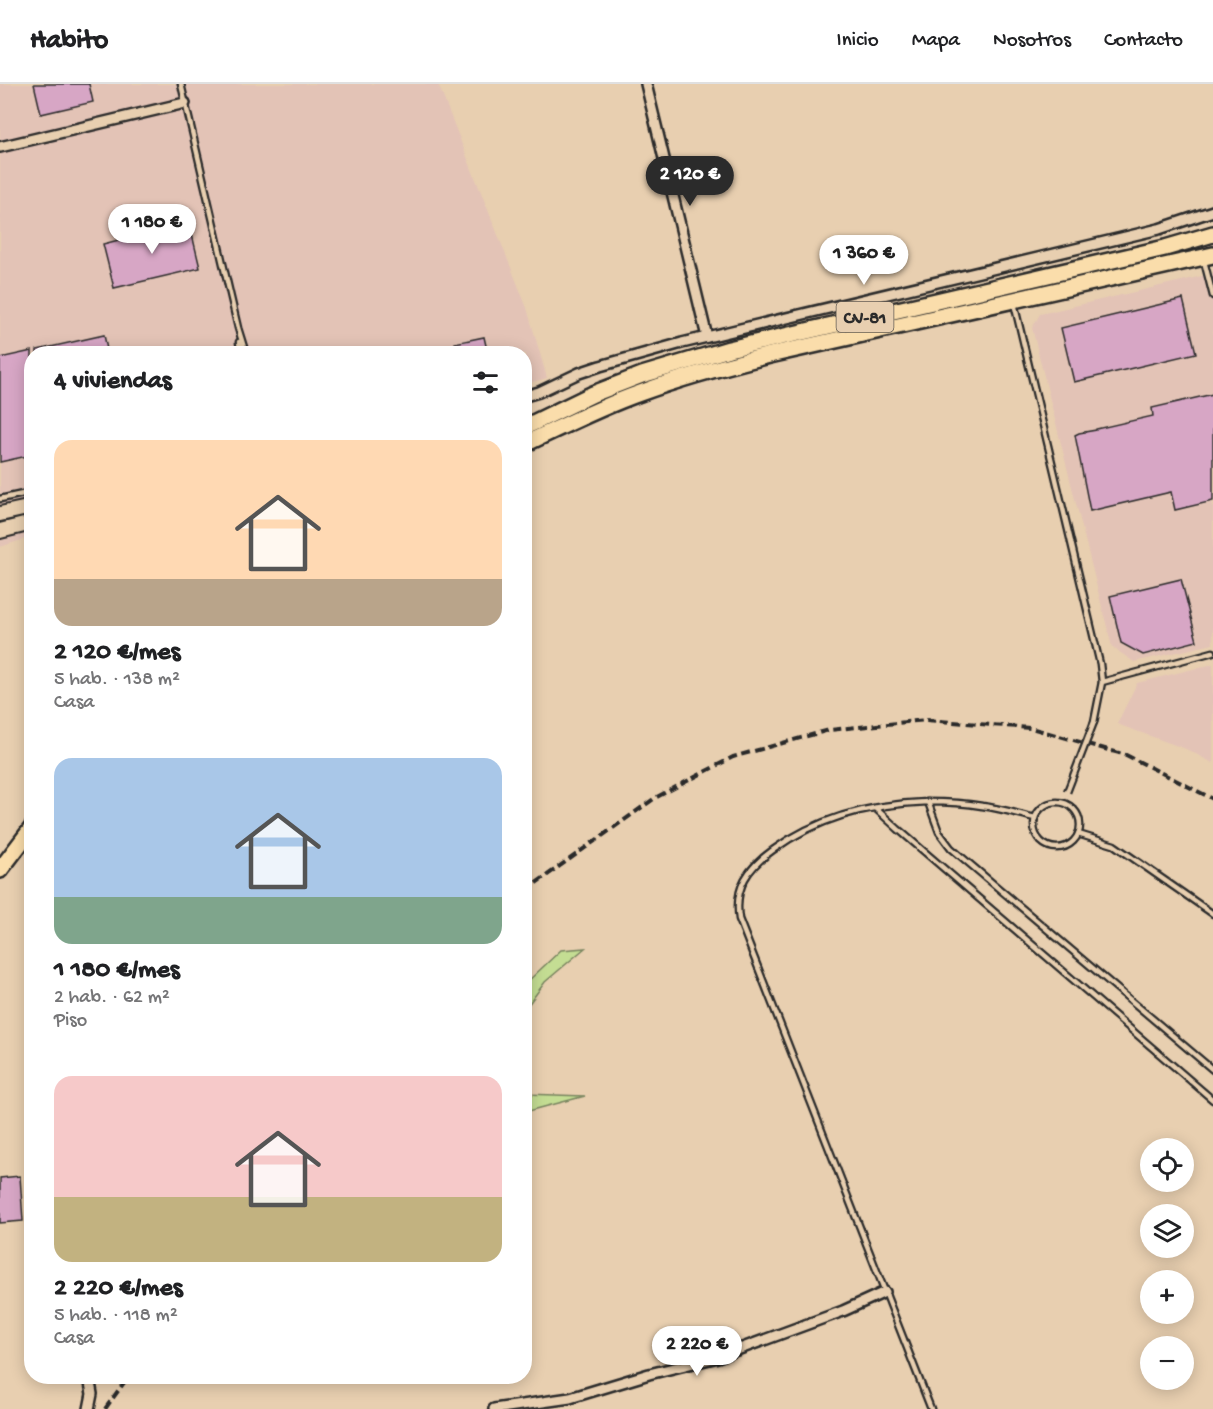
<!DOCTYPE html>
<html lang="es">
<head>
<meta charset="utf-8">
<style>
  :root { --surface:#fff; --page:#f6f6f6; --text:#202124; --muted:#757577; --line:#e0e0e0; --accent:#2b2b2b }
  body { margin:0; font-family:"Gochi Hand",sans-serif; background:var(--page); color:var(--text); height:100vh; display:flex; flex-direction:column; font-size:22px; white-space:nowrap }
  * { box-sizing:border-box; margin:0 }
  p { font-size:20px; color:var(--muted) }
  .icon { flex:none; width:33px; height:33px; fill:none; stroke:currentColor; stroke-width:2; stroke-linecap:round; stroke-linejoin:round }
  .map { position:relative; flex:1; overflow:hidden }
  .sheet { position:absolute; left:24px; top:262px; width:508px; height:1038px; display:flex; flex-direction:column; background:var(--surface); border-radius:24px; box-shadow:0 3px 15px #0003 }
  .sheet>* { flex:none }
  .fabs { position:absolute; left:1140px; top:1054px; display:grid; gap:12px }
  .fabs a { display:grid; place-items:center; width:54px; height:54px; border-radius:50%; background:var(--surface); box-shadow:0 3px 15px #0003; font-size:30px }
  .price { position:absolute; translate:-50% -51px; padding:0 14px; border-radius:21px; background:#fff; color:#222; font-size:20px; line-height:39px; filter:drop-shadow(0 2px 3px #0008) }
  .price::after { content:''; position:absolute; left:50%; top:36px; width:18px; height:14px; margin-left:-9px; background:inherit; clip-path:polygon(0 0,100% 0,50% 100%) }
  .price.current { background:var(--accent); color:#fff }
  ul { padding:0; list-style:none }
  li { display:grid; align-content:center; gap:12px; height:318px; padding:0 30px }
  li span { display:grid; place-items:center; height:186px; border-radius:18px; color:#555 }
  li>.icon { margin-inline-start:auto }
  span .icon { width:108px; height:108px; fill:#fffc; stroke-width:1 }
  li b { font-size:26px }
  h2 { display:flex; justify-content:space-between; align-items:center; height:72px; padding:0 30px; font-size:26px }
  header { display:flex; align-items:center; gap:36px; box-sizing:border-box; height:84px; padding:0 30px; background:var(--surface); border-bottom:2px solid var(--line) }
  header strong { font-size:28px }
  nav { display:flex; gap:33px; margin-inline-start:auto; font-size:21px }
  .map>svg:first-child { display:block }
</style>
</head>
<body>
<header>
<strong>Habito</strong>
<nav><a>Inicio</a><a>Mapa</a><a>Nosotros</a><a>Contacto</a></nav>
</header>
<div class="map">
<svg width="1213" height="1325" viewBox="0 0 1213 1325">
  <rect width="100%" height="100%" fill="#e8cfb0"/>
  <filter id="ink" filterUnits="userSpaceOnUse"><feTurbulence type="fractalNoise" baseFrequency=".0167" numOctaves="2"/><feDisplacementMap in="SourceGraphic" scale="12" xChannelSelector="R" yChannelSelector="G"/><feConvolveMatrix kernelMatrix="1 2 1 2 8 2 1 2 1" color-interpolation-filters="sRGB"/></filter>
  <g filter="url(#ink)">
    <g fill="#e3c3b6">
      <path d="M0 0H438L527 224 547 294 525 300V270H32L31 453 0 463Z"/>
      <path d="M1213 189V560L1134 578 1112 563 1032 244 1040 230 1190 195Z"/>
      <path d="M1213 580V679L1186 665 1117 640 1137 599Z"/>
    </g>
    <g fill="#c4dd93" stroke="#78845f" stroke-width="1.5">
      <path d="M585 864 545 898 525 925V900L561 866Z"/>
      <path d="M525 1010 585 1012 525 1028Z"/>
    </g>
    <g fill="#d7a6c5" stroke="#2b2b2b" stroke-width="1.5">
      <path d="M34 0H89L93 18 41 30Z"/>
      <path d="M189 138 200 184 114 204 103 160Z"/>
      <path d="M1183 215 1196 269 1074 298 1061 244Z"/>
      <path d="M104 251 108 270H37V266Z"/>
      <path d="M484 253 487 266 470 270H457L455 259Z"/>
      <path d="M32 267V371L0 378V274Z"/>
      <path d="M1213 310V417L1175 426 1171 408 1090 427 1075 351 1079 349 1096 346V345L1153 332 1152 324Z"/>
      <path d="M1181 495 1197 557 1143 571 1121 559 1110 512Z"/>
      <path d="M20 1092 23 1137 0 1139V1094Z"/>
    </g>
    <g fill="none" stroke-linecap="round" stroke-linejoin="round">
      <g stroke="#2b2b2b" stroke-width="9">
        <g id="lane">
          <path d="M181 0 238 244 246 270"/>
          <path d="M1204 177 1213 212"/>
          <path d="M1014 219 1100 580 1102 598 1094 638"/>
          <path d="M239 258 241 270"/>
          <path d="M0 415 32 408"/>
          <path d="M1102 598 1213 568"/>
          <path d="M928 718 939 748 951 764 1213 986"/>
          <circle cx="1057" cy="741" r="23"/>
          <path d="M875 724 898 745 1213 1016"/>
          <path d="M1078 750 1114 761 1213 830"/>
          <path d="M931 1325 739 835C734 803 748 784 773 766 818 733 872 720 927 718 944 718 965 719 982 722 1000 724 1018 730 1035 734"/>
        </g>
      </g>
      <g stroke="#2b2b2b" stroke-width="14">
        <g id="street">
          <path d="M646 0 707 253"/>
          <path d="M0 63 185 19"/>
          <path d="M525 312 539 308 579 289 600 282 682 259 1159 145 1213 127"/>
          <path d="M89 1325 92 1310 89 1293"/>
          <path d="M494 1325 570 1314 649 1290 718 1273 843 1227 885 1208"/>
        </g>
      </g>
      <g stroke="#2b2b2b" stroke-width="18">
        <g id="secondary">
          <path d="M0 430 32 423"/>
          <path d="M0 447 32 439"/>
        </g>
      </g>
      <g stroke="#2b2b2b" stroke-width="20">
        <g id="primary">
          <path d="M525 343 593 310 642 291 729 265 1165 164 1213 150"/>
          <path d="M525 360C563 342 600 323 640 309 683 293 728 281 774 270L1213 171"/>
          <path d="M0 786 32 744"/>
        </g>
      </g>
      <use href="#lane" stroke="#e8cfb0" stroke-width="4.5"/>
      <use href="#street" stroke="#e8cfb0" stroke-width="9"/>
      <use href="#secondary" stroke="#e8cfb0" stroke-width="14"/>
      <use href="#primary" stroke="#faddab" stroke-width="15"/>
      <g stroke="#2b2b2b" stroke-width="4" stroke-dasharray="9 4.5" stroke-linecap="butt">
        <path d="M525 807 655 714 733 673 829 646 926 636 1031 644 1126 671 1213 715"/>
        <path d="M105 1325 128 1293"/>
      </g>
      <g stroke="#2b2b2b" stroke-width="9" stroke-linecap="butt">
        <path id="lane-bridge" d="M1067 708 1094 638"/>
      </g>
      <use href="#lane-bridge" stroke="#e8cfb0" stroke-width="4.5"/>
    </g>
  </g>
  <g text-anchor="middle" stroke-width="4.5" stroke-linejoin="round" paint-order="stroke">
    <rect fill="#e8cfb0" stroke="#645c53" stroke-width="1.5" x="836.5" y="218" width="57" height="30" rx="4.5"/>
    <g font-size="18" font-weight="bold" fill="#2b2b2b">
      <text x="865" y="239">CV-81</text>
    </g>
  </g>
</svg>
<div class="fabs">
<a><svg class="icon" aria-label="locate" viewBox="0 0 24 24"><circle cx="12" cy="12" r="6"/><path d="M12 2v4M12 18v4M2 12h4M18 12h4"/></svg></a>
<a><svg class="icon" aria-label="layers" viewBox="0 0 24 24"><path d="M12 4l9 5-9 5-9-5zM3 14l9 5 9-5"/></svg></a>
<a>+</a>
<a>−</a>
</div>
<b class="price current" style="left:690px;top:123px">2 120 €</b>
<b class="price" style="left:152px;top:171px">1 180 €</b>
<b class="price" style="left:864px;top:202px">1 360 €</b>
<b class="price" style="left:697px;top:1293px">2 220 €</b>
<section class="sheet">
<h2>4 viviendas<svg class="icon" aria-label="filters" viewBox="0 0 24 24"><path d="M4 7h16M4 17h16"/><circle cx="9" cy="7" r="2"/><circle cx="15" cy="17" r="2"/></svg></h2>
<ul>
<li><span style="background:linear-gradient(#ffd9b3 75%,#b9a48a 0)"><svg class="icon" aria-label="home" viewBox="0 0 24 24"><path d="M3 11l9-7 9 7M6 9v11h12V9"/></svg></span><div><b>2 120 €/mes</b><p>5 hab. · 138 m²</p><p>Casa</p></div></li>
<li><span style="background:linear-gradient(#a9c7e8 75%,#7fa58c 0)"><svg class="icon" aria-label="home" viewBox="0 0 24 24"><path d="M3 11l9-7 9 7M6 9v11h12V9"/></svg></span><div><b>1 180 €/mes</b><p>2 hab. · 62 m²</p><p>Piso</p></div></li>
<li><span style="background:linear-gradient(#f6c9c9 65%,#c2b280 0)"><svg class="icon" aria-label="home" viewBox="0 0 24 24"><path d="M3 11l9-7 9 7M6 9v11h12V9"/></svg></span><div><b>2 220 €/mes</b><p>5 hab. · 118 m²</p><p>Casa</p></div></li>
</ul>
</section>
</div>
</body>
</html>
